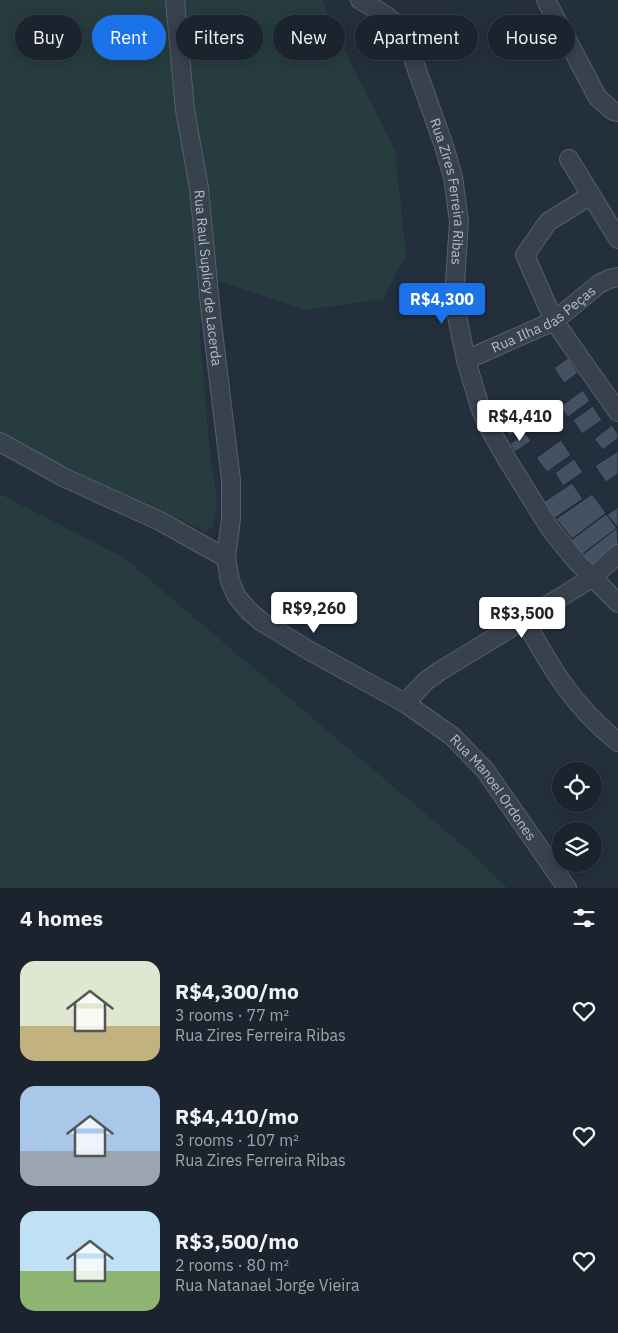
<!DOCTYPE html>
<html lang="en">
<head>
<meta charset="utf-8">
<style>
  :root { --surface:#1b232e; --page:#282f3a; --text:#f1f3f6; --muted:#a0a4aa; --line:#39404a; --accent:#1a73e8 }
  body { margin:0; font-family:"IBM Plex Sans",sans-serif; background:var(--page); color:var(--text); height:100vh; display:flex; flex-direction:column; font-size:19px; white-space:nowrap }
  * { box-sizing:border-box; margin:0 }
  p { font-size:16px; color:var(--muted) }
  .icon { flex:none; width:28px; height:28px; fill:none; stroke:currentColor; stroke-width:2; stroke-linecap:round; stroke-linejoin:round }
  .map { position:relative; height:888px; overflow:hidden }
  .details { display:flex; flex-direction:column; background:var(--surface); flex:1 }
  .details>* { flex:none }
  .top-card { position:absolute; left:15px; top:15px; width:589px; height:45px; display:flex; gap:10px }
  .buttons { position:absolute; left:552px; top:762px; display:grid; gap:10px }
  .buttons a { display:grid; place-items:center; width:50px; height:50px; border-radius:50%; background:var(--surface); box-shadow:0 2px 12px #0003,0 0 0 1px var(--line); font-size:25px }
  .price { position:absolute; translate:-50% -42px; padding:0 11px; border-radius:5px; background:#fff; color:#222; font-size:16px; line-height:32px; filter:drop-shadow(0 1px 2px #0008) }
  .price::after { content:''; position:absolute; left:50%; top:30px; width:15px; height:11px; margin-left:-8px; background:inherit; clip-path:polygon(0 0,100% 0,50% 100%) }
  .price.on { background:var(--accent); color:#fff }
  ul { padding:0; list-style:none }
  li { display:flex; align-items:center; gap:15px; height:125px; padding:0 20px }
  li span { display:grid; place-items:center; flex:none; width:140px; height:100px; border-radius:15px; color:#555 }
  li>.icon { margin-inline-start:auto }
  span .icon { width:60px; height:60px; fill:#fffc; stroke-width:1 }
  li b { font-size:21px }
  h2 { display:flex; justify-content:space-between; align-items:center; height:60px; padding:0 20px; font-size:21px }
  .pill { padding:0 18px; border-radius:22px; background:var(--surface); box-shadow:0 2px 12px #0003,0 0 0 1px var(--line); font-size:18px; line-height:45px }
  .pill.on { background:var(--accent); color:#fff }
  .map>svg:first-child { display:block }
</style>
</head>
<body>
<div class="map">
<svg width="618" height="888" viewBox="0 0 618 888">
  <rect width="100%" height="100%" fill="#242f3e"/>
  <g fill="#263c3f">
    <path d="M0 0H322L339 40 395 150 406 255 383 299 305 310 203 276 200 336 210 454 214 476 217 504 213 526 206 532 137 499 89 482 58 465 0 430Z"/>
    <path d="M0 494 123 557 468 850 507 888H0Z"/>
  </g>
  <g fill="#455162" stroke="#1f2835">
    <path d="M568 358 578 373 564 383 554 368Z"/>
    <path d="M583 390 590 401 568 417 560 407Z"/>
    <path d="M593 406 602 420 582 434 573 420Z"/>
    <path d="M518 408 529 423 510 436 498 420Z"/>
    <path d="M612 425 618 434V438L603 450 594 439Z"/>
    <path d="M525 433 531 441 515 452 510 444Z"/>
    <path d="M561 440 571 455 547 472 536 458Z"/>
    <path d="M618 451V474L606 482 595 466Z"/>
    <path d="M574 459 583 472 563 486 555 473Z"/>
    <path d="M572 483 583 499 555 518 544 502Z"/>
    <path d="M592 494 606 513 572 539 556 519Z"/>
    <path d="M618 507V528L607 515Z"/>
    <path d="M606 514 617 528 581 555 570 541Z"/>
    <path d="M617 528 618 545 591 567 582 555Z"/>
  </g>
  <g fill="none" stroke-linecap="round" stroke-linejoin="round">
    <g stroke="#565f6c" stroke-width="20">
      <g id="minor">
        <path id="s1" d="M175 0 185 110 199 188 211 315 231 480V519L226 558 230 581 237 597 249 611 262 622 310 651 405 703 452 736 485 770 567 888"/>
        <path id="s2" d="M360 0 382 13 397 24 406 39 444 146 453 177 459 221 455 283 456 311 466 360 480 407 487 424 508 461 551 530 577 562 618 603"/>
        <path d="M546 0 598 98 613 111 618 112"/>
        <path d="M569 159 618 239"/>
        <path d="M591 195 548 222 525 255 554 321 618 412"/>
        <path id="s3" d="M466 360 554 321 599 284 609 279 618 277"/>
        <path d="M0 442 65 478 160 521 226 558"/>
        <path d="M524 619C551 668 573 706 618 742"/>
        <path d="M405 703 426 681 440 671 592 578 618 554"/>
      </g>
    </g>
    <use href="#minor" stroke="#38414e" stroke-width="18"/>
  </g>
  <g text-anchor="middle" stroke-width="5" stroke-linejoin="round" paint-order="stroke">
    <g font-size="14" fill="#b4bcc9" stroke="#1d2633">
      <text dy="5" stroke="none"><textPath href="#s2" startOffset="221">Rua Zires Ferreira Ribas</textPath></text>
      <text dy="5" stroke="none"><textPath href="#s1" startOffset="280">Rua Raul Suplicy de Lacerda</textPath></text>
      <text dy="5" stroke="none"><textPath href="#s3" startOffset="88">Rua Ilha das Peças</textPath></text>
      <text dy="5" stroke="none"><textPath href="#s1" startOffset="926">Rua Manoel Ordones</textPath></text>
    </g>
  </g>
</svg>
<div class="buttons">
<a><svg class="icon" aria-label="locate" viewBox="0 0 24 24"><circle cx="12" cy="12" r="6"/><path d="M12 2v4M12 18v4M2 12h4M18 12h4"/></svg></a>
<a><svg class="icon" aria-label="layers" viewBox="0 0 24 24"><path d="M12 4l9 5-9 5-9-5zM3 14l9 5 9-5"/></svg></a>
</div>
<b class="price on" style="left:442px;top:325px">R$4,300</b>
<b class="price" style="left:520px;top:442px">R$4,410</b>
<b class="price" style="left:314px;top:634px">R$9,260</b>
<b class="price" style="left:522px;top:639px">R$3,500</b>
<div class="top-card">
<a class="pill">Buy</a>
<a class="pill on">Rent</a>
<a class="pill">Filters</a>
<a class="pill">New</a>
<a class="pill">Apartment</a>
<a class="pill">House</a>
</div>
</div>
<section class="details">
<h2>4 homes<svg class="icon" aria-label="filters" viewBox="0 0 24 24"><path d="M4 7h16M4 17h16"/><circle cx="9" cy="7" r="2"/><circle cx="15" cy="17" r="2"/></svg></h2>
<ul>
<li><span style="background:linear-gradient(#dfe7d0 65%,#c2b280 0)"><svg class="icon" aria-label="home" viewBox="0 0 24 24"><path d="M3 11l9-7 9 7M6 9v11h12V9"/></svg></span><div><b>R$4,300/mo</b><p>3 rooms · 77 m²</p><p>Rua Zires Ferreira Ribas</p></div><svg class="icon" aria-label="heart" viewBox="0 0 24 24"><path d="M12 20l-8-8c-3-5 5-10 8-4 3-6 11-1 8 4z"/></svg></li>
<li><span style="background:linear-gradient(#a9c7e8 65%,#9aa5b1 0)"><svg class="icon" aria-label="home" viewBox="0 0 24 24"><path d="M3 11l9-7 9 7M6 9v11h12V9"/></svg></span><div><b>R$4,410/mo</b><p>3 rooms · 107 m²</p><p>Rua Zires Ferreira Ribas</p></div><svg class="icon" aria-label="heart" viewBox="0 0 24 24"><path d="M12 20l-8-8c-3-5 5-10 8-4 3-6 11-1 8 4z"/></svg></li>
<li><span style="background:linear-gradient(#bfe0f5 60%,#8fb573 0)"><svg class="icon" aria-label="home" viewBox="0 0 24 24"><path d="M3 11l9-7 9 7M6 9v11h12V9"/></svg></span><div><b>R$3,500/mo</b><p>2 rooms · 80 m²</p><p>Rua Natanael Jorge Vieira</p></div><svg class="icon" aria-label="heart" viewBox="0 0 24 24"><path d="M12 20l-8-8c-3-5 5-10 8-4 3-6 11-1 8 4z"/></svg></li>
</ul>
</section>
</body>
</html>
